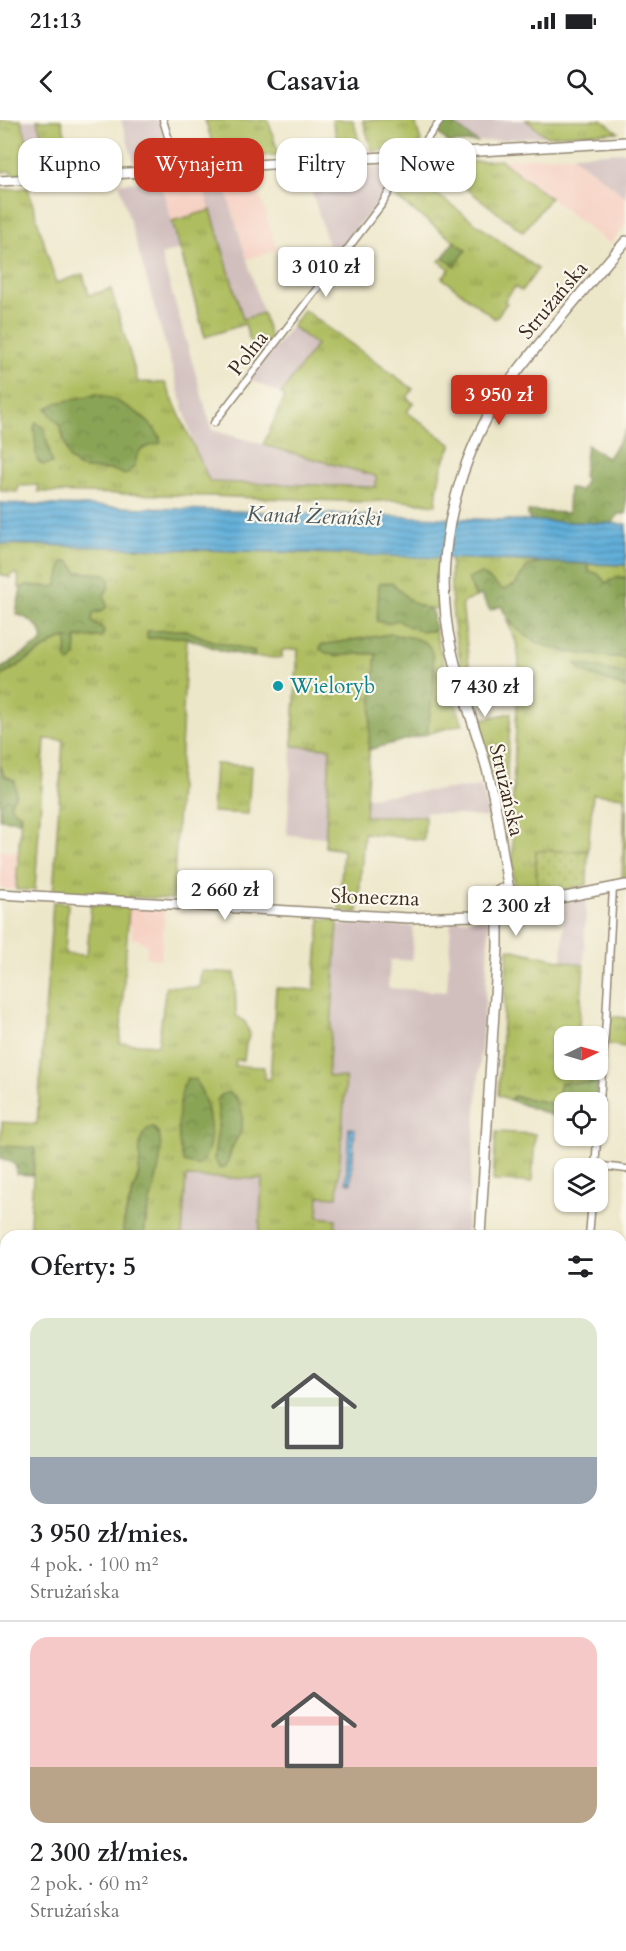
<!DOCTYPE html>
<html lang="pl">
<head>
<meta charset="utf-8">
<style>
  :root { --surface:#fff; --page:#f2f2f2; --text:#202124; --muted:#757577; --line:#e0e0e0; --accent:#c8321e }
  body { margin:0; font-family:Cardo,serif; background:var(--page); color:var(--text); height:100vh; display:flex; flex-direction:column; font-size:22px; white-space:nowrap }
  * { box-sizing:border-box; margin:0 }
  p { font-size:20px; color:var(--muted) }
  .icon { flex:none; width:33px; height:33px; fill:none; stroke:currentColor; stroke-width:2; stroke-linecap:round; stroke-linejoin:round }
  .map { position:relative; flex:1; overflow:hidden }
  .sheet { position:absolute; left:0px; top:1110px; width:627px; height:722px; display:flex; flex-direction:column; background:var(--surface); border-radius:18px 18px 0 0; box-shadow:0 2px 4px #0004 }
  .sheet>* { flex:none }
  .banner { position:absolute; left:18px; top:18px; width:591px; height:54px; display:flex; gap:12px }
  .needle { width:39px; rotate:85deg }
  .tools { position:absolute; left:554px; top:906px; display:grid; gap:12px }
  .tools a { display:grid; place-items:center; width:54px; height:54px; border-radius:12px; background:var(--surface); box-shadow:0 2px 4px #0004; font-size:30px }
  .price { position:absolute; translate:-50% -51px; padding:0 14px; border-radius:6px; background:#fff; color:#222; font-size:20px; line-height:39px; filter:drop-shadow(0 2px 3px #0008) }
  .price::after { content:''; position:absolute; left:50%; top:36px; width:18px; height:14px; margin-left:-9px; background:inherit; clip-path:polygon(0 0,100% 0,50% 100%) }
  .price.selected { background:var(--accent); color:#fff }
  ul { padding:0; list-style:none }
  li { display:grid; align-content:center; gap:12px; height:318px; padding:0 30px }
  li+li { border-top:2px solid var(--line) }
  li span { display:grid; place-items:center; height:186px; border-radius:18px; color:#555 }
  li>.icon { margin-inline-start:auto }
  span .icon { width:108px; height:108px; fill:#fffc; stroke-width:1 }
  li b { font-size:26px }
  h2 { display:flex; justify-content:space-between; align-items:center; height:72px; padding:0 30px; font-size:26px }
  .pill { padding:0 21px; border-radius:18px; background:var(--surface); box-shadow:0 2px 4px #0004; font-size:21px; line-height:54px }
  .pill.selected { background:var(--accent); color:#fff }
  .status { display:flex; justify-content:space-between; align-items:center; height:42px; padding:0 30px; background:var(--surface); direction:ltr }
  .status svg { height:16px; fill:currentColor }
  header { display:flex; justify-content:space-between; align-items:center; height:78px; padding:0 30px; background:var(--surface); font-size:27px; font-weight:600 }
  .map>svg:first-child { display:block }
</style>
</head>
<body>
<div class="status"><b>21:13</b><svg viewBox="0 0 49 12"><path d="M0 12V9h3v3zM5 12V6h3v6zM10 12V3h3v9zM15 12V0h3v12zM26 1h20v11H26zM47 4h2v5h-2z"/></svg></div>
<header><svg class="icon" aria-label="back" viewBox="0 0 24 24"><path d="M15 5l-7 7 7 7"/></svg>Casavia<svg class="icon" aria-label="search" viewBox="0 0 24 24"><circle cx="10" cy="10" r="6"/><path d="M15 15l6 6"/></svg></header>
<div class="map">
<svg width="626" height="1831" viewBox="0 0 626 1831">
  <defs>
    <pattern id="grass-tufts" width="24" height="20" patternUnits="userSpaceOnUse" patternTransform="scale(1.5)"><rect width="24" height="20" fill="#aebd5f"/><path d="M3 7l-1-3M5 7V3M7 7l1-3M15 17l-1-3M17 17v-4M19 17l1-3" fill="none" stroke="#8f9a4e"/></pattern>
    <pattern id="forest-crowns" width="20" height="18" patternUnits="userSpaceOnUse" patternTransform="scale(1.5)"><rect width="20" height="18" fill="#8aa456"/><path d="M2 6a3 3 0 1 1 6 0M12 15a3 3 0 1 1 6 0" fill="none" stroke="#728647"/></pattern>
    <pattern id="wetland-marsh" width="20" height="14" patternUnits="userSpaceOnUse" patternTransform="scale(1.5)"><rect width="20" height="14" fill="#aebd5f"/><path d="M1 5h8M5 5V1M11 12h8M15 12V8" fill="none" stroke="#8f9a4e"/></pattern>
    <pattern id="park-dots" width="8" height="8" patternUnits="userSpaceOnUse" patternTransform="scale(1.5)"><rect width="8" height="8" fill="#aebd5f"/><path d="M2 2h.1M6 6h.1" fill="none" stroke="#8f9a4e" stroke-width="1.8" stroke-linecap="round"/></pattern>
    <pattern id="water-rules" width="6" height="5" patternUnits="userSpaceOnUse" patternTransform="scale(1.5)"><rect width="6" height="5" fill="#60aed9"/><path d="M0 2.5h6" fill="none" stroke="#508eaf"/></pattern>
  </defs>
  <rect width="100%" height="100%" fill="#fbf7ec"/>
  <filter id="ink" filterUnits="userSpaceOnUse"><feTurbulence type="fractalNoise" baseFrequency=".0167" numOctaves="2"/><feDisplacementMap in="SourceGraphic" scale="12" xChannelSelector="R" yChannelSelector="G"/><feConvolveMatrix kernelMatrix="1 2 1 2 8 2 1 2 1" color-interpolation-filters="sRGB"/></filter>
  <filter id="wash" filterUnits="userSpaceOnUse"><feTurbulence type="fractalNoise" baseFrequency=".008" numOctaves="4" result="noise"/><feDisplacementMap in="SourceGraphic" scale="24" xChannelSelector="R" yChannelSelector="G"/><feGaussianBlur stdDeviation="1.35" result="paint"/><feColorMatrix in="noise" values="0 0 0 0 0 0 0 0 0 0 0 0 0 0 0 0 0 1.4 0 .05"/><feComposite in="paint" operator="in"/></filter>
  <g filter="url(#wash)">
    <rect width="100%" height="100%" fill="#ede7ca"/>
    <g fill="#f6d2c4">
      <path d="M572 35 626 77V105L610 124 501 40Z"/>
      <path d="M254 55 277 130 247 139 222 57Z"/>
      <path d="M201 59 211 90 172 101 160 61Z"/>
      <path d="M0 731 19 732 16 770 0 768Z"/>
      <path d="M129 786 165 788 161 839 146 838 147 824 139 821V819H131L132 807 127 806Z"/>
    </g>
    <g fill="#d1bfbe">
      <path d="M21 0H37L49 42 34 43Z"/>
      <path d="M121 0H159L169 35 166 41 134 43Z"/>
      <path d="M449 0H526L546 16 477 22Z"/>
      <path d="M626 32V77L572 35Z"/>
      <path d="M401 45 374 89 360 103 333 141 306 52Z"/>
      <path d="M222 57 263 193 243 200 201 59Z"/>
      <path d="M160 61 180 129 161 135 212 310 376 356V367L210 363 193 321 119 63Z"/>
      <path d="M292 206 316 225 281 274 251 260V257Z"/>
      <path d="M292 626 330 628 325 717 287 715Z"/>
      <path d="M481 666 490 698 426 692 425 696H365L366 677Z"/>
      <path d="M586 778 584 845 562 840 565 782Z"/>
      <path d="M484 799 489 803 485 881 466 1116H334L336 1099 318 1098 319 1076 337 1077 344 986 346 958 328 957 338 805 413 806 412 840H390L388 868 447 872 451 800Z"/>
      <path d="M186 1057 262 1059 259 1116H182Z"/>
      <path d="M370 1826H431L430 1831H384Z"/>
    </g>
    <g fill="url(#grass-tufts)" stroke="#74743e" stroke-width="1.5" fill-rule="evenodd">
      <path d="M0 0H21L34 43H40L39 53 12 54 11 51 0 52Z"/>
      <path d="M37 0H61L73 41 49 42Z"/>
      <path d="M205 0H268L279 35 217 38Z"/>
      <path d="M332 0H353L362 31 341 32Z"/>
      <path d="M363 0H415L421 22 417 28 372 31Z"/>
      <path d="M526 0H602L618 12 546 16Z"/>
      <path d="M501 40 550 78 523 112 434 44Z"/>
      <path d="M404 50 538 149 522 171 515 167 504 181 507 183 495 199 442 158 450 149 439 141 443 137 455 146 466 130 390 73Z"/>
      <path d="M28 68 56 163 83 154 89 175 111 169 138 262 165 263 210 362 376 367V356L263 325 285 276 281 274 316 225 292 206 304 190 413 269 407 278 413 283 407 292 452 325C441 342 437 365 436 385L395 380 365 382 209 376 38 372V365L19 366 17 372 0 371V70ZM97 274 142 296 160 317 113 350 86 349 69 338 60 305 92 276ZM44 309 52 343 37 340 35 315Z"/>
      <path d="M211 90 243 199 263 193 272 223 265 227 267 230 256 243 245 204 205 217 172 101Z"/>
      <path d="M0 424 439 437V488C424 491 405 483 398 469L377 501 389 502 397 499C408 505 423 514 435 510L451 573 463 604 427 614 435 552 424 522 391 514 321 525 320 529 336 537 351 534H376L365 696H425L424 720 364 713 358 792H339L343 730 325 727 330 628 292 626 298 529 282 530V538L253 537 255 531 212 521 185 510 184 517 187 518 173 779 130 777V779L53 774 63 620 45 619 35 770H16L21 695 10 687V682L16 670 11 658 4 656 0 645V557L58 520 67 518 66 537H75L76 517 93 518 104 513 102 507 92 502 93 493 100 492 106 482 104 475 107 470 77 452 75 448 55 467 27 465 19 468 18 454H11L10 458 0 454Z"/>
      <path d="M451 438 540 442 527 447 515 465 503 470 480 454 469 459 473 472 476 477 462 483 469 544 466 545 478 600 511 593 507 646V673L503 679 499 678C475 597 447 524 451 438Z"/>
      <path d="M587 444 626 445V458L621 457 606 463 598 454 589 451Z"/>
      <path d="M507 501 535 521 567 532 626 538V554L577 544 581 551 626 568V759L622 760 625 677 593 674 588 731H536L537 773H524L513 763 512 693 519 540 516 522Z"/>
      <path d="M215 644 251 646 248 694 212 692Z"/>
      <path d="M53 782 68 783 65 834 87 835 91 785 129 786 120 923 158 925 166 866 199 868 201 851 235 853 236 895 245 902 250 914 246 924 244 940H236L235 946 264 947V959H270L276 868 314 870 320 799 338 800 328 956 346 958 337 1077 319 1076 318 1097 336 1099 334 1116H259L262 1059 186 1057 182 1116H144C147 1081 163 1050 159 1014L141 1031C142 1063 121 1088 123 1116H29L35 1029 0 1026 2 1002 37 1004ZM183 966 200 968 208 989V998L182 976ZM236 976 242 992 229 1039H214L219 999Z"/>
      <path d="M508 829 584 845 578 916H564V950H596L591 951V963L556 984 514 976 510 980 498 975Z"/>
      <path d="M609 896 626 898V927L607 924Z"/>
      <path d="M496 1012 535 1014 532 1062 493 1061Z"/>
      <path d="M2 1182H6V1268L0 1267V1227H4V1222L0 1221Z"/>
      <path d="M626 1249V1373L621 1376V1262L622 1255Z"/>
      <path d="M0 1352H6V1453L2 1520 6 1521 5 1831H0Z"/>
      <path d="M626 1382V1475L621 1476V1384Z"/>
      <path d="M626 1480V1564H621V1482Z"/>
      <path d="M621 1582H626V1831H457L459 1826H621Z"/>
      <path d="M250 1826H370L384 1831H250Z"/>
    </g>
    <g fill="url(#forest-crowns)" stroke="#62673a" stroke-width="1.5">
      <path d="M444 0H449L477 22 449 23 435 11Z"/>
      <path d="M454 121 466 130 455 146 443 137Z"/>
      <path d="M97 274C119 280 156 300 161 323 144 328 137 326 135 346L125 355 113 350 86 349 78 347 69 338 60 305 46 289 57 283Z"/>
      <path d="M36 302 44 309 52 343 43 345 37 340 34 307Z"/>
      <path d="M626 310V394H618L613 403 532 401 528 397V391L568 393 569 368 580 371 586 359 583 357 587 325 608 338Z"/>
      <path d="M66 441 70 442 77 452 105 454C112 460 109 468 104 475L107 487 100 492 93 493 92 502 104 510 102 517H76L75 537 69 543 66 537 67 518 58 520 0 557V549L42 522C46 509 27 497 16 494L21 468 27 465 48 467 57 466 62 444Z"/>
      <path d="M540 442 587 444 589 451 598 454 606 463 617 457 626 458V538C581 534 522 534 501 486L490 490 481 475 476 477 468 459 480 454 484 455 503 470 515 465 527 447Z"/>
      <path d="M379 463H393C405 476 414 487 432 489L435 510C421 514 407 507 397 500L389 503 377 501Z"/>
      <path d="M185 510 212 521 255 531 253 537 223 531 184 517 147 518V511Z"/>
      <path d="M391 514C400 515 416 518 424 522 443 530 429 595 427 614L368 630 376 534C357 531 335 542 320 529L321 525Z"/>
      <path d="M576 543 626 554V568L581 551Z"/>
      <path d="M469 544 474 572 483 599 478 600 464 551V547Z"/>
      <path d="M0 645 4 656 15 661 16 674 10 684 13 690 20 693V701L0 699Z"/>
      <path d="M598 949 596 982H564V1000L510 980 513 976 556 984 561 962 591 963V951Z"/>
      <path d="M187 958 196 960C208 983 221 1026 197 1046L184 1042C175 1021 177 978 187 958Z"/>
      <path d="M229 972C241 979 245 996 241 1010 239 1017 234 1022 232 1028 229 1034 229 1040 226 1046L220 1049 214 1039 219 999 217 980 221 975Z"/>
      <path d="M152 1007C172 1018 152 1075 147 1092 144 1100 145 1108 144 1116H123C122 1094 135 1074 139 1053 142 1037 134 1013 152 1007Z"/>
      <path d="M0 1026 35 1028 33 1055 16 1054V1047L13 1043 0 1038Z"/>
      <path d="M626 1186V1249L622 1255 621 1262V1189Z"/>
    </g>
    <path fill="url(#wetland-marsh)" stroke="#74743e" stroke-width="1.5" d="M6 1817V1826H250V1831H5Z"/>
    <path fill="url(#park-dots)" stroke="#74743e" stroke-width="1.5" d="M536 731H588L587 765 554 773H537Z"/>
    <g fill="url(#water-rules)" stroke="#4e6c7c" stroke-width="1.5">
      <path d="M0 383 626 404V445L315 433 0 424Z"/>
      <path d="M349 1008 355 1009 351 1063 346 1062Z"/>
    </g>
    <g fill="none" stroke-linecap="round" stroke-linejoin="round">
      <g stroke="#60aed9" stroke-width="2">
        <path d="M621 1380 626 1377"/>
        <path d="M0 1708 6 1707"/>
      </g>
    </g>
  </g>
  <g filter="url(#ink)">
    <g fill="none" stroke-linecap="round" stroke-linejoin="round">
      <g stroke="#948874" stroke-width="9">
        <g id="street">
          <path d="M163 0 178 50"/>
          <path d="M424 34 426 20 441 0"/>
          <path d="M214 303 382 84 411 35"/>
          <path d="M595 1045 626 1049"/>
          <path d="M595 1048 606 900 613 767"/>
          <path d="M589 1116 592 1082"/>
        </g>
      </g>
      <g stroke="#948874" stroke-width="12">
        <g id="secondary">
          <path d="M0 61 626 22"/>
          <circle cx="505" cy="783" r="14"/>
          <path d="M509 769C501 731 499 692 488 653 477 611 460 570 451 527 433 446 452 358 493 287 510 258 532 233 553 207 577 178 601 149 626 121"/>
          <path d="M0 774 408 798 475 796 494 791"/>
          <path d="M519 786 626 765"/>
          <path d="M480 1116 498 828V795"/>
          <path d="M445 1831 446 1826"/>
        </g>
      </g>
      <use href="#street" stroke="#fff" stroke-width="6"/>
      <use href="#secondary" stroke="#fff" stroke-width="9"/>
    </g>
  </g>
  <circle fill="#0f9aa8" stroke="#fbf7ec" stroke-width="2" cx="278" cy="566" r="6"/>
  <g text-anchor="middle" stroke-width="4.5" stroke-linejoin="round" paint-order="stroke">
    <g font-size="21" fill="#3b2a1e" stroke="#fbf7ec">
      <text transform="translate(553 180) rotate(-50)" y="7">Strużańska</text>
      <text transform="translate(248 233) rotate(-52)" y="7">Polna</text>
      <text transform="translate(507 670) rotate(77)" y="7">Strużańska</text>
      <text transform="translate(375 777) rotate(2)" y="7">Słoneczna</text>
    </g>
    <g font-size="21" fill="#0d838f" stroke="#fbf7ec" text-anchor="start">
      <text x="290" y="573">Wieloryb</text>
    </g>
    <g font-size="22" font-style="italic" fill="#48585f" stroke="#fbf7ec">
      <text transform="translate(314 395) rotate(2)" y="8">Kanał Żerański</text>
    </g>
  </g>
</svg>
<div class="tools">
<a><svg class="needle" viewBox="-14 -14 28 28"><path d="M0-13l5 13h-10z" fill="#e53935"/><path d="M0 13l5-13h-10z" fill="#757577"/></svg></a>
<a><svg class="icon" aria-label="locate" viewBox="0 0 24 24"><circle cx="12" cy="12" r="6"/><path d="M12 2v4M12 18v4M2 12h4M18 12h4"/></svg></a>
<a><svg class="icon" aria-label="layers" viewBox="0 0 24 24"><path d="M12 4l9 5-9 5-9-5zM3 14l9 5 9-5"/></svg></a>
</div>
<b class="price" style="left:326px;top:178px">3 010 zł</b>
<b class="price selected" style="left:499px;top:306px">3 950 zł</b>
<b class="price" style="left:485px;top:598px">7 430 zł</b>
<b class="price" style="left:225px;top:801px">2 660 zł</b>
<b class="price" style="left:516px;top:817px">2 300 zł</b>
<div class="banner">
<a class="pill">Kupno</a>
<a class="pill selected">Wynajem</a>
<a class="pill">Filtry</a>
<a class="pill">Nowe</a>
</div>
<section class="sheet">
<h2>Oferty: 5<svg class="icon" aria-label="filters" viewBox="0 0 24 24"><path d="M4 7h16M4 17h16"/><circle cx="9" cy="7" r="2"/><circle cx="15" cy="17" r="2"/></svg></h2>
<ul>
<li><span style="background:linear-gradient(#dfe7d0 75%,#9aa5b1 0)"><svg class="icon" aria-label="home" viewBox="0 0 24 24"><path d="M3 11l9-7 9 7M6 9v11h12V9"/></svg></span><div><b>3 950 zł/mies.</b><p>4 pok. · 100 m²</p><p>Strużańska</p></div></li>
<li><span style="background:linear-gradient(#f6c9c9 70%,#b9a48a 0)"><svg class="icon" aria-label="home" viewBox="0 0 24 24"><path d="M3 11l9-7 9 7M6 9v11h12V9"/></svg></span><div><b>2 300 zł/mies.</b><p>2 pok. · 60 m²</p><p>Strużańska</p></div></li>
</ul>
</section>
</div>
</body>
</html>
